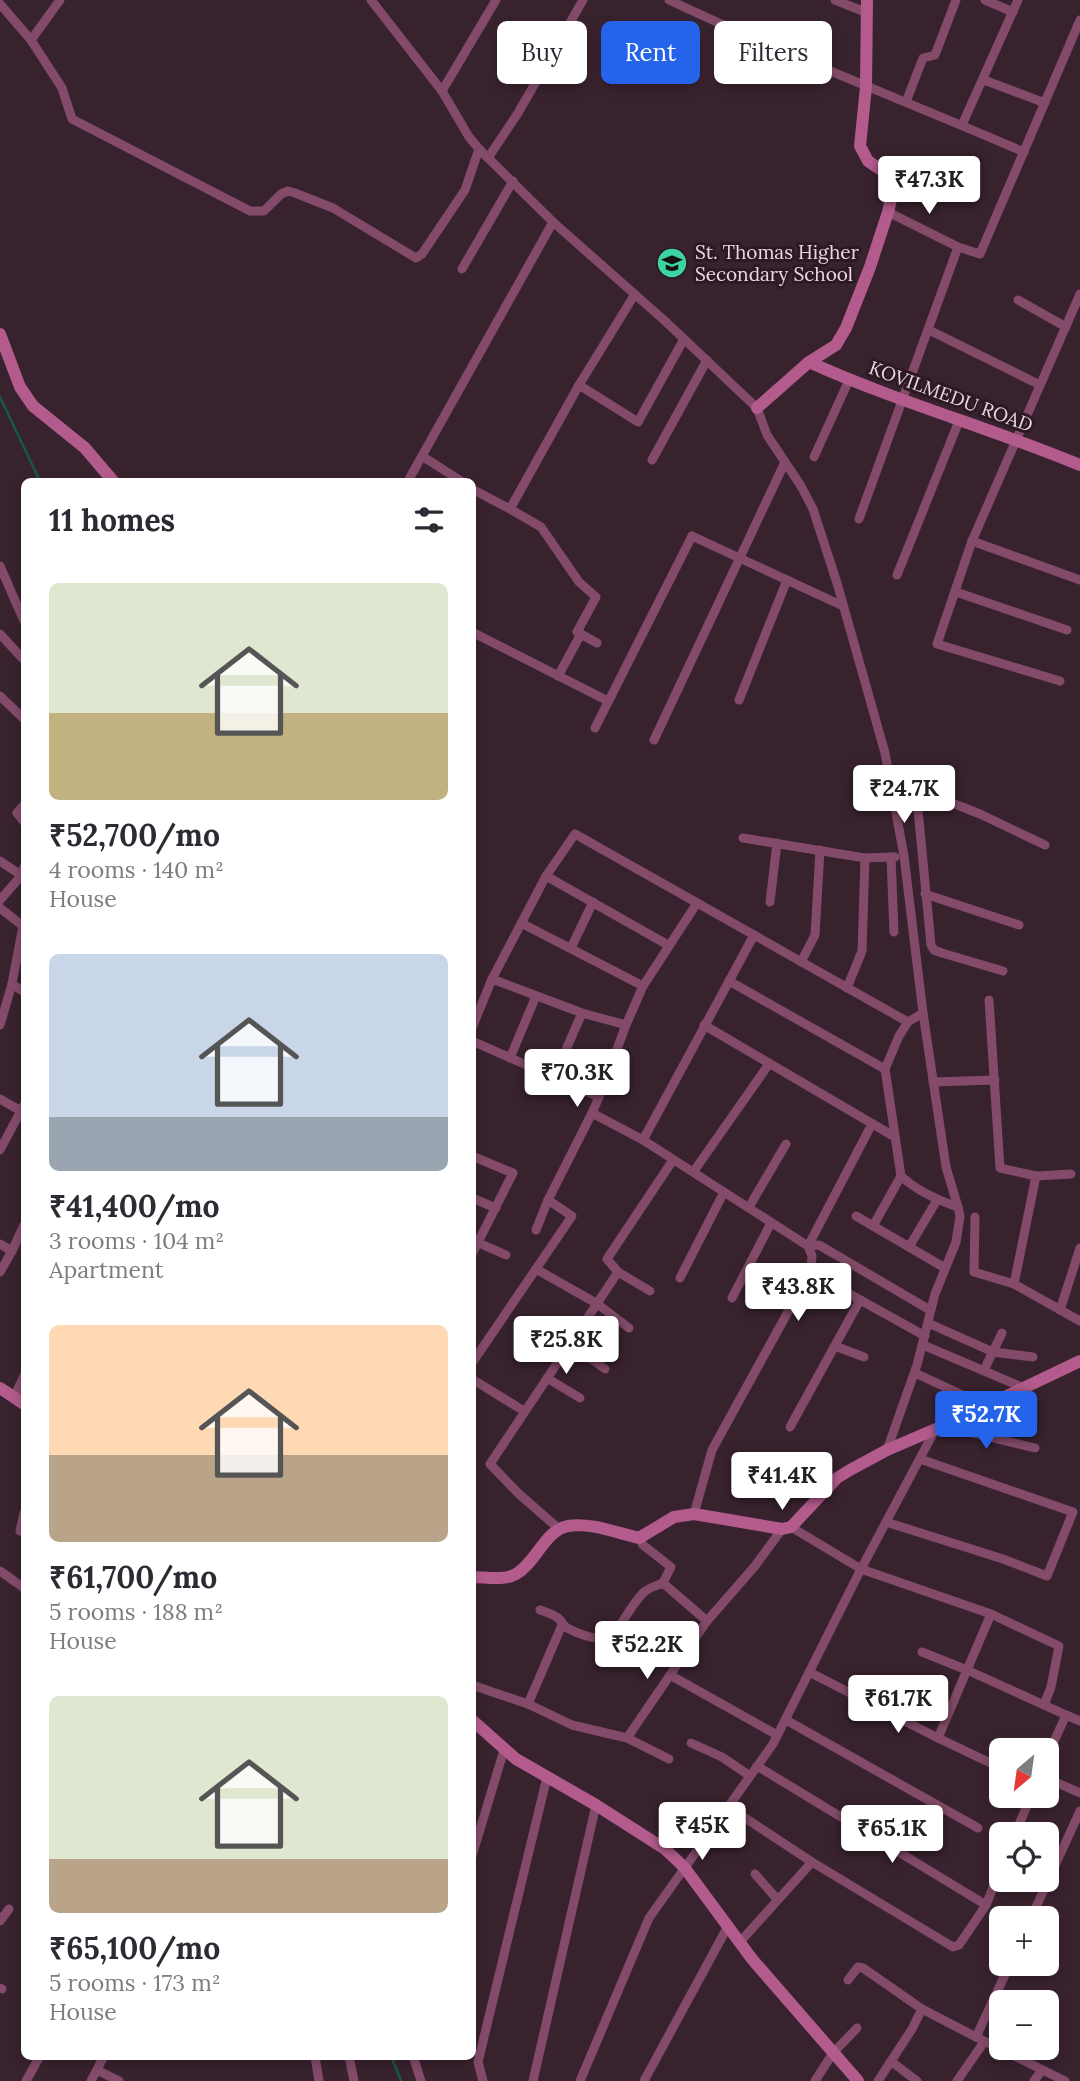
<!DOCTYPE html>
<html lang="en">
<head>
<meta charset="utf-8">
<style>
  :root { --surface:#fff; --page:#f7f7f7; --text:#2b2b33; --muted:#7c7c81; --accent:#2563eb }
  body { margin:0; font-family:Lora,serif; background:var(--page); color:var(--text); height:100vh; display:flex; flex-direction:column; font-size:26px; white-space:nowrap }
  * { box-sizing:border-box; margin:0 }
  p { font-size:23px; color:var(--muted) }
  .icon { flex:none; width:38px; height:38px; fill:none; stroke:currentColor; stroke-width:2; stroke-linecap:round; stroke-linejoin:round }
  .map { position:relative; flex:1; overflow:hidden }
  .details { position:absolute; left:21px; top:478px; width:455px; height:1582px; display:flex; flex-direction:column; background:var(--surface); border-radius:10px; box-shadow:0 4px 10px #0003 }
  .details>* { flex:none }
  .hud { position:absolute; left:497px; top:21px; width:478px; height:63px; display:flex; gap:14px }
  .needle { width:46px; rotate:209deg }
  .controls { position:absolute; left:989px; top:1738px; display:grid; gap:14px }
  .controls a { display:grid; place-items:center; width:70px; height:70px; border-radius:10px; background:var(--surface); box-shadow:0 4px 10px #0003; font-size:35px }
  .price { position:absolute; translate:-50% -60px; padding:0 16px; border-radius:7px; background:#fff; color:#222; font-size:23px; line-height:46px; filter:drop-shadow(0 2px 4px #0008) }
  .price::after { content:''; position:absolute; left:50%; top:42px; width:21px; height:16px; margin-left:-10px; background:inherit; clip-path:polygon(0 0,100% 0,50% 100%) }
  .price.active { background:var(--accent); color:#fff }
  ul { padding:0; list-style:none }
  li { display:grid; align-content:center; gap:14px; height:371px; padding:0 28px }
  li span { display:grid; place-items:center; height:217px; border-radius:10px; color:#555 }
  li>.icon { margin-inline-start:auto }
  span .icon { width:126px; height:126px; fill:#fffc; stroke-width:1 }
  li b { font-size:30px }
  h2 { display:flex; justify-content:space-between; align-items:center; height:84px; padding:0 28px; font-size:30px }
  .tag { padding:0 24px; border-radius:10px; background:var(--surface); box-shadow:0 4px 10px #0003; font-size:24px; line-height:63px }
  .tag.active { background:var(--accent); color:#fff }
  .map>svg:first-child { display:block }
</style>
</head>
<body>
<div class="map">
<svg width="1080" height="2081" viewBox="0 0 1080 2081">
  <rect width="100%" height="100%" fill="#38222e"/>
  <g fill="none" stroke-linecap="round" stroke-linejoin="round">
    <g stroke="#165a44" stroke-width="2.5">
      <path d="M0 397 40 481"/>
      <path d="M391 2056 401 2081"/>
    </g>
    <g stroke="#834b69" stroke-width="9">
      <path d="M60 0 31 40 62 88 72 119 250 211H264L281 194 288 191 295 193 333 208 416 258 422 254 465 190 479 149"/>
      <path d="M371 0 442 91 469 137 479 149 553 222 665 321 757 408 767 435 801 486 813 509 837 583 885 753 904 856 923 1013 946 1167 958 1207"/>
      <path d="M669 0C785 55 906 101 1024 152"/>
      <path d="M835 0 865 12"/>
      <path d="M985 0 1013 12"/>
      <path d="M0 4 31 40"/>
      <path d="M984 80 1045 103"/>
      <path d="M442 91 496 0"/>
      <path d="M906 102 923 58 935 55 956 0"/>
      <path d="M962 125 1018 0"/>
      <path d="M488 158 518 113 583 0"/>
      <path d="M888 212 958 247"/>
      <path d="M462 269 513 181"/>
      <path d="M1018 300 1066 327"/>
      <path d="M929 330 1040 385"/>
      <path d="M579 385 638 422 684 339"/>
      <path d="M422 456 461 481"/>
      <path d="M814 457 849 380"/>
      <path d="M652 460 707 360"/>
      <path d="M408 481 553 222"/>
      <path d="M472 489 510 509"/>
      <path d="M859 519 958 247 980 254 1080 20"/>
      <path d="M972 541 1080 580"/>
      <path d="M0 566 24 621"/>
      <path d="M897 575 959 421"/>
      <path d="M956 592 1067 630"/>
      <path d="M472 632 608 701"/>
      <path d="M0 634 24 660"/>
      <path d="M597 643 577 632 596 597 579 582 541 527 510 509 579 385 635 294"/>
      <path d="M558 676 581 634"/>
      <path d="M1060 681 937 644 972 541 1080 294"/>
      <path d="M0 696 24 719"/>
      <path d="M739 700 787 580"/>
      <path d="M595 728 692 536 843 606"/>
      <path d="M654 740 785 462"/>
      <path d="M892 789 919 790 980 814 1045 845"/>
      <path d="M916 789 931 945 934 950 942 953 1003 971"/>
      <path d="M24 805 17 813 24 822"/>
      <path d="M743 838 865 858 891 857"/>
      <path d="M0 861 24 877"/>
      <path d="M546 876 668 945"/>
      <path d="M925 894 1019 925"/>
      <path d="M0 900 21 876 24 867"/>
      <path d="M770 902 777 843"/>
      <path d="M0 908 23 926 12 984 0 1025"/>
      <path d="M523 924 643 986"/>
      <path d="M894 932 891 857H895"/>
      <path d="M571 948 593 902"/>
      <path d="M801 962 815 935 820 850"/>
      <path d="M492 979 582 1013 626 1025"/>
      <path d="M729 981 885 1069"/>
      <path d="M12 984 24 992"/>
      <path d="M847 988 862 951 865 858"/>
      <path d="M989 1000 1000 1168 1036 1176 1014 1284"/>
      <path d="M704 1025 895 1137"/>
      <path d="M472 1028 492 979 546 876 575 834 908 1022"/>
      <path d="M472 1041 599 1097 592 1113 643 1140 808 1246 819 1245 930 1310"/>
      <path d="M510 1058 536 996"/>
      <path d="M554 1077 582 1013"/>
      <path d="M933 1082 995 1080"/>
      <path d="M599 1097 626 1025 643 986 697 903"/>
      <path d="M0 1099 21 1111"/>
      <path d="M872 1124 808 1246 812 1256 811 1270 819 1277 925 1336"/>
      <path d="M643 1140 754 935"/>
      <path d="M0 1150 24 1105"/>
      <path d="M472 1156 513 1173 472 1254"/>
      <path d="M694 1171 769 1064"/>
      <path d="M1036 1176 1071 1174"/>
      <path d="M472 1198 496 1208"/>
      <path d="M749 1207 786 1144"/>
      <path d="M856 1216 945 1268"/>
      <path d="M975 1217 974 1272 1014 1284 1080 1321"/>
      <path d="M873 1226 901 1176"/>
      <path d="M536 1230 548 1200 592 1113"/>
      <path d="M472 1240 506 1255"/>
      <path d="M0 1244 12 1251 0 1272"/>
      <path d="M909 1247 937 1200"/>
      <path d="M12 1251 24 1225"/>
      <path d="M536 1269 596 1303 629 1328"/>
      <path d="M680 1278 724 1192"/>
      <path d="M650 1291 618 1272 607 1259 673 1160"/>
      <path d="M732 1298 771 1223"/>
      <path d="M1060 1310 1080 1248"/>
      <path d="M928 1323 993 1352 1033 1357"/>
      <path d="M570 1343 605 1369"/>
      <path d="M923 1345 1024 1388"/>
      <path d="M835 1346 864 1357"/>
      <path d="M472 1363 572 1216 548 1200"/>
      <path d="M984 1370 1002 1333"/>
      <path d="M915 1373 986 1406"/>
      <path d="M547 1378 580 1398"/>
      <path d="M472 1379 524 1411"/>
      <path d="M14 1397 24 1376"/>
      <path d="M944 1426 1035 1448"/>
      <path d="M790 1427 860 1300"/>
      <path d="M935 1430 861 1569 991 1614 967 1670 1066 1715 1046 1759"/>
      <path d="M887 1450 917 1365 935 1294 956 1242 960 1216 958 1207C937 1200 917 1191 901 1176L885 1069 899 1036 908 1022 923 1013"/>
      <path d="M694 1514 712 1450 811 1270"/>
      <path d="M886 1522 1003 1559 1047 1576 1073 1512 920 1459"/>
      <path d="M559 1529 519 1494 490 1464 618 1272"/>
      <path d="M20 1531 24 1513"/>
      <path d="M639 1538 643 1545 671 1567 663 1583 707 1621"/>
      <path d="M0 1571 24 1588"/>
      <path d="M540 1610C545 1612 556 1615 560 1620 562 1622 564 1626 567 1628 620 1655 615 1623 643 1593 648 1588 656 1586 663 1583"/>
      <path d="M991 1614 1059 1646 1051 1687 1044 1705"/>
      <path d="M922 1652 967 1670 938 1738"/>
      <path d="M809 1672 938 1738 1001 1768"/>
      <path d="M670 1675 777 1735"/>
      <path d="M472 1685 528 1704 572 1725 627 1738 707 1621 755 1566 782 1529"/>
      <path d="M528 1704 562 1625"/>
      <path d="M1066 1715 1080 1721"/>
      <path d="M786 1720 978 1828"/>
      <path d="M627 1738 669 1759"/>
      <path d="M691 1743 722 1757 750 1776"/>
      <path d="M757 1766 986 1905 1001 1868"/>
      <path d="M1046 1778 1080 1793"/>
      <path d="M727 1806 812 1862 953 1947 959 1945 986 1905"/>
      <path d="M1015 1834 1031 1796"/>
      <path d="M472 1856 504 1750"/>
      <path d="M755 1874 777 1899"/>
      <path d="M1031 1918 1080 1811"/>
      <path d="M0 1921 9 1909"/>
      <path d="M740 1942 812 1862"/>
      <path d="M1010 1964 976 2037 1065 2081"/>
      <path d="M848 1980 858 1967 863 1968 922 2009"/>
      <path d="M0 1988 2 1989"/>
      <path d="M315 2056 319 2081"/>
      <path d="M349 2056 354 2081"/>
      <path d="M413 2056 421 2081"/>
      <path d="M892 2062 917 2081"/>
      <path d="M97 2070 119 2081"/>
      <path d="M26 2081 40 2056"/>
      <path d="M91 2081 104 2056"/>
      <path d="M483 2081 478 2062 547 1777"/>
      <path d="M533 2081 596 1805"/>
      <path d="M580 2081 649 1918 773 1744 861 1569 791 1527"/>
      <path d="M644 2081 728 1926"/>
      <path d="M815 2081 833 2053 857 2028"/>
      <path d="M878 2081 912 2029 922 2009 976 2037"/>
      <path d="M957 2081 984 2042"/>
      <path d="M1034 2081 1042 2070"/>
    </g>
    <g stroke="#b35b8c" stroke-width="12">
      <path d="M0 334 20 387 33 406 85 448 113 481"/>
      <path d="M809 362C897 402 991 428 1080 465"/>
      <path d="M757 408 809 362 836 345 846 328 870 267 888 212 895 183 893 178 868 161 860 146 866 87 867 0"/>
      <path d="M0 1388 24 1404"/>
      <path d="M472 1577C486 1577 504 1581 516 1574 536 1563 545 1530 568 1526 590 1522 617 1533 639 1538L674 1517 694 1514 782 1529 791 1527 837 1478 850 1470 887 1450 950 1423 1080 1361"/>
      <path d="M472 1720 516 1759 596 1805 665 1849 684 1867 752 1959 858 2081"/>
    </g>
  </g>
  <defs>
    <g id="school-disc" transform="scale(1.575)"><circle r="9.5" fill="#3dd4a3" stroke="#2d1924"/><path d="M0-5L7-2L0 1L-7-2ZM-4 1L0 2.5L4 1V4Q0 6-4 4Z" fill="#111"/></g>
  </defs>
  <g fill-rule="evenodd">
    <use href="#school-disc" x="672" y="263"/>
  </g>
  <g text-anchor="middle" stroke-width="6" stroke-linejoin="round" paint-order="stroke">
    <g font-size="19" fill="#e8d9e0" stroke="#2d1924" text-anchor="start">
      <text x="695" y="259">St. Thomas Higher<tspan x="695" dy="22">Secondary School</tspan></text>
    </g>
    <g font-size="19" fill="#e8d9e0" stroke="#2d1924">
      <text transform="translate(951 396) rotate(20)" y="7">KOVILMEDU ROAD</text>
    </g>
  </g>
</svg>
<div class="controls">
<a><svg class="needle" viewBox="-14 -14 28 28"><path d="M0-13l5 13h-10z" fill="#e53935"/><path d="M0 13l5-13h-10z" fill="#7c7c81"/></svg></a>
<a><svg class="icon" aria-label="locate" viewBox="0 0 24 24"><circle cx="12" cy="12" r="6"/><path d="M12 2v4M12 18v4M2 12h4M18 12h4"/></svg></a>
<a>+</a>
<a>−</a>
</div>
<b class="price" style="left:929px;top:216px">₹47.3K</b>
<b class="price" style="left:904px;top:825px">₹24.7K</b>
<b class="price" style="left:577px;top:1109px">₹70.3K</b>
<b class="price" style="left:798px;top:1323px">₹43.8K</b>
<b class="price" style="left:566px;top:1376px">₹25.8K</b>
<b class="price active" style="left:986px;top:1451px">₹52.7K</b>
<b class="price" style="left:782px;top:1512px">₹41.4K</b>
<b class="price" style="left:647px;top:1681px">₹52.2K</b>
<b class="price" style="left:898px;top:1735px">₹61.7K</b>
<b class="price" style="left:702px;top:1862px">₹45K</b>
<b class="price" style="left:892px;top:1865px">₹65.1K</b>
<div class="hud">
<a class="tag">Buy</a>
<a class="tag active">Rent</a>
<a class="tag">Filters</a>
</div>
<section class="details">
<h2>11 homes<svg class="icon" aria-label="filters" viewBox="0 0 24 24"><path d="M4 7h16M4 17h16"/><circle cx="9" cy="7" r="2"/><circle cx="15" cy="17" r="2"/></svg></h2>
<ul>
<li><span style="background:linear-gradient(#dfe7d0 60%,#c2b280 0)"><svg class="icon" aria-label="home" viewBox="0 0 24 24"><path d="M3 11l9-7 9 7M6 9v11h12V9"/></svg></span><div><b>₹52,700/mo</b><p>4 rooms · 140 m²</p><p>House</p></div></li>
<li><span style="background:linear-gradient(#c9d6e8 75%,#9aa5b1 0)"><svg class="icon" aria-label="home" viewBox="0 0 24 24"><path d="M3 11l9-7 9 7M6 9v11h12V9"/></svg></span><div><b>₹41,400/mo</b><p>3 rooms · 104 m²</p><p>Apartment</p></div></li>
<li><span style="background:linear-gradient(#ffd9b3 60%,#b9a48a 0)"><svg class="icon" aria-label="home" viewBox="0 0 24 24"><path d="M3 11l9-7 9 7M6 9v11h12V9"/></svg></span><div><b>₹61,700/mo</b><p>5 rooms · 188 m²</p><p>House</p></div></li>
<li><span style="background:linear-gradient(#dfe7d0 75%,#b9a48a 0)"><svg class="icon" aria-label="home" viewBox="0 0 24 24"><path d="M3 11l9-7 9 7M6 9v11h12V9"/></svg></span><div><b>₹65,100/mo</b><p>5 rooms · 173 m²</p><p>House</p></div></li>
</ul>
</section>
</div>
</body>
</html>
